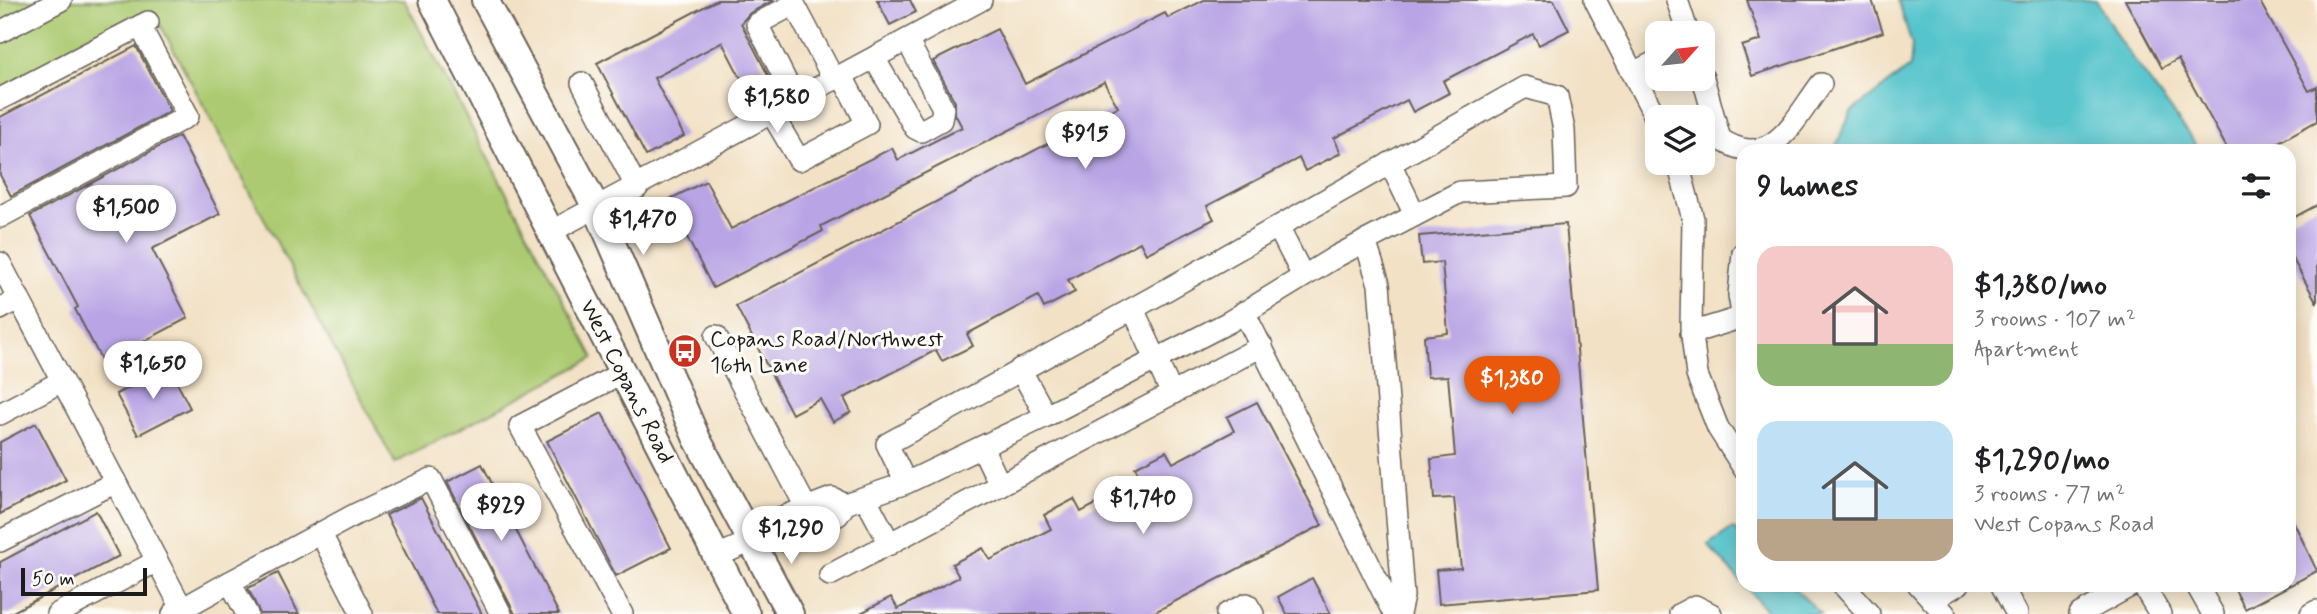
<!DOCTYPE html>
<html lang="en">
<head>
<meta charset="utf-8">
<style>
  :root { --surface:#fff; --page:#f6f6f6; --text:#202124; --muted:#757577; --accent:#ea580c }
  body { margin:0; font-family:Mynerve,sans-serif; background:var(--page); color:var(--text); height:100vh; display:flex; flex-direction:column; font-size:26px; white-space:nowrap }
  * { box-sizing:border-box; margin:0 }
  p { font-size:23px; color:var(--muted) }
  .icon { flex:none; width:38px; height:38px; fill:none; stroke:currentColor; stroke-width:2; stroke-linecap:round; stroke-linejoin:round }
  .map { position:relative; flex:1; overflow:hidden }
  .sheet { position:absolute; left:1736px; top:144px; width:560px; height:448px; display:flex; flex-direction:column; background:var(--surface); border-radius:21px; box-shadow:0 4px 18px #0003 }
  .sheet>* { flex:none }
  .needle { width:46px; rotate:63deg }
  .tools { position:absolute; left:1645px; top:21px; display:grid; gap:14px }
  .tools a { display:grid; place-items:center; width:70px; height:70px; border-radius:14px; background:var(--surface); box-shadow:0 4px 18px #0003; font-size:35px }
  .scale { position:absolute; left:21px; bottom:18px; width:126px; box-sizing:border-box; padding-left:7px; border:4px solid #1c1c1c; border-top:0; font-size:19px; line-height:24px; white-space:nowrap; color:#1c1c1c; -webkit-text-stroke:5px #fdfcf7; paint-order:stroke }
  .price { position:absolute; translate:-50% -60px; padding:0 16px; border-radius:24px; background:#fff; color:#222; font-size:23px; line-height:46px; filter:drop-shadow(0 2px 4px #0008) }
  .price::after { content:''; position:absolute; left:50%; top:42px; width:21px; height:16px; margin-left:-10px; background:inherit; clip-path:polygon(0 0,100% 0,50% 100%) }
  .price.active { background:var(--accent); color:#fff }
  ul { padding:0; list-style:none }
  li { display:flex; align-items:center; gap:21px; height:175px; padding:0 21px }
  li span { display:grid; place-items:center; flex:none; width:196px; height:140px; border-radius:21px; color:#555 }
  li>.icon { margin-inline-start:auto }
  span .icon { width:84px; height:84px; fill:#fffc; stroke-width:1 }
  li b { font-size:30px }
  h2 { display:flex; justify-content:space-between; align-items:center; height:84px; padding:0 21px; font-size:30px }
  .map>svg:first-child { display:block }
</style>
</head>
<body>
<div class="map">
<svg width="2317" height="614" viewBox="0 0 2317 614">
  <rect width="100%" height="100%" fill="#fdfcf7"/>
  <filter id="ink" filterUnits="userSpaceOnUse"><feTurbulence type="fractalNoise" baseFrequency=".0143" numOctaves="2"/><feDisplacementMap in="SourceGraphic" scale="14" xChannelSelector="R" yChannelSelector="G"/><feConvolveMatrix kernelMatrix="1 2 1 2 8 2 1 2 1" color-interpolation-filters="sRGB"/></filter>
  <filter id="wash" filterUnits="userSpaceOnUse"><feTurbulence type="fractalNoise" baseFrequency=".00686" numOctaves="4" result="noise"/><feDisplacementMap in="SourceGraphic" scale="28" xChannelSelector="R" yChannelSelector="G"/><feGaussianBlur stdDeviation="1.57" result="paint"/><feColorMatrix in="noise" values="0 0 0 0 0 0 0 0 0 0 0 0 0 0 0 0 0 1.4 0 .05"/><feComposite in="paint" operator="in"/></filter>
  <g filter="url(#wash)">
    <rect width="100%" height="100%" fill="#f2e1c5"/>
    <path fill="#acca71" stroke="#647346" stroke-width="2" d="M0 0H404L594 358 395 463 153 11 0 91Z"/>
    <g fill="#57c4cc" stroke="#3a7074" stroke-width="2">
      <path d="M1898 0H2096L2120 41 2200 150H1834L1851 112 1910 67 1912 45Z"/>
      <path d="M1733 528 1743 537V584L1708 545Z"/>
      <path d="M1744 585H1792L1821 614H1770Z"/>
    </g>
    <g id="blocks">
      <g fill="#b9a5e5">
        <path d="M717 0H774L750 13 741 23 774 87 751 98 722 42 654 78 684 136 646 156 597 63Z"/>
        <path d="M877 0H910L916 12 890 25Z"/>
        <path d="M1204 0H1554L1569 30 1539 45 1533 34 1443 81 1449 93 1413 112 1407 100 1334 138 1341 153 1305 171 1299 158 1207 206 1214 219 1146 254 1140 242 1068 280 1075 292 1044 308 1038 296 967 334 973 346 942 361 936 350 844 398 851 412 833 422 820 399 792 414 736 306 1118 107 1104 82 821 226 823 231 713 288 668 200 706 181 731 229 892 148 898 160 962 127 955 114V102L933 61 997 29 1025 84 1165 13 1168 18Z"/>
        <path d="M1747 0H1872L1883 32 1752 76 1742 46 1761 40Z"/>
        <path d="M2125 0H2259L2309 91 2317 87V121L2264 150H2228L2178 59 2162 68Z"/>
        <path d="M136 46 170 111 11 196 0 175V117Z"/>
        <path d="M179 136 220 214 152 249 188 318 103 363 75 309 78 307 30 216Z"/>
        <path d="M2317 205V303L2289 252V220Z"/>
        <path d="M1566 224 1598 590 1439 604 1436 570 1461 568 1454 498 1434 499 1431 459 1455 456 1448 376 1427 377 1424 336 1448 333 1442 262 1422 264 1419 236Z"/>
        <path d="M169 367 190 408 138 435 116 394Z"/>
        <path d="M1257 402 1322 525 1151 614H859L891 597 898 609 959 577 952 564 983 548 990 560 1051 529 1044 515 1074 499 1081 512 1142 480 1135 467 1166 451 1173 463 1234 431 1227 417Z"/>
        <path d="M602 413 671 548 616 576 547 441Z"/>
        <path d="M36 423 66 480 0 514V442Z"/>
        <path d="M482 464 559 614H515L447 482Z"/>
        <path d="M421 498 482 614H437L386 515Z"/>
        <path d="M96 511 119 556 9 614H0V562Z"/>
        <path d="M2289 512 2317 571 2245 609 2232 584H2289Z"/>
        <path d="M278 573 299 614H260L248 588Z"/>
        <path d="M1312 578 1331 614H1287L1278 597Z"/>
      </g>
    </g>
  </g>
  <g filter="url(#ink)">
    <use href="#blocks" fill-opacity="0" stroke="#676157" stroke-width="2"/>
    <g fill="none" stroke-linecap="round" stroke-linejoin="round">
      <g stroke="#676157" stroke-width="24">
        <g id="minor">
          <path d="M1595 0 1657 120"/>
          <path d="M1677 0 1688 33"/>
          <path d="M0 32 61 0"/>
          <path d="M874 58 915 128 921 131 941 120 943 108 907 40"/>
          <path d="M1633 73 1657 61"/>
          <path d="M1703 78 1720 139C1772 173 1794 120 1821 84"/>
          <path d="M582 83 637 188"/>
          <path d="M0 99 148 22"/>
          <path d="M796 101 757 24 794 4 834 80"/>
          <path d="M772 114 799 160 867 124 842 76"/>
          <path d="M1390 163 1415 215"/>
          <path d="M1678 163 1693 219 1691 327 1697 375 1718 428 1743 467"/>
          <path d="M0 217 188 116 140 26"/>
          <path d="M1278 227 1303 276"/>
          <path d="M552 231 981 0"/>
          <path d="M1365 241 1379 284 1403 596 1399 614"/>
          <path d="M1743 253 1739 295 1743 320"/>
          <path d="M0 263 185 614"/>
          <path d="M0 309 19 298"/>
          <path d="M1133 309 1172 394"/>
          <path d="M1244 312 1394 614"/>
          <path d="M1691 333 1743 317"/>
          <path d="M716 336 806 507"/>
          <path d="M1020 369 1046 416"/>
          <path d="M0 414 62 381"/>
          <path d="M982 447 1000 485"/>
          <path d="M866 499 890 544"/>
          <path d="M770 533 786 541 838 515 845 504"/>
          <path d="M321 534 362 614"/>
          <path d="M0 541 116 482"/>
          <path d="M717 556 770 533 775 520 832 498 845 504 906 483 1042 418 1229 322 1337 256 1460 192 1566 187 1564 130 1557 96 1525 87 1152 298 887 444 906 483"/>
          <path d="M830 575 1262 346"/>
          <path d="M230 582 356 514 431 479 501 614"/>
          <path d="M1842 584 1869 614"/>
          <path d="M1918 584 1945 614"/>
          <path d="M2001 584 2017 614"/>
          <path d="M2142 584 2160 614"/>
          <path d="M2196 584 2213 614"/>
          <path d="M1932 600 1959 584"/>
          <path d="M57 614 157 561"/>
          <path d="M173 614 230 582 247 614"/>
          <path d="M622 614 520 426 624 372"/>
          <path d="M1227 614 1247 604 1253 614"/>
          <path d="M1680 614 1695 606 1711 614"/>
          <path d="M2080 614 2134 584"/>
          <path d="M2311 614 2317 611"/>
        </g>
      </g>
      <g stroke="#676157" stroke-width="30">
        <g id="major">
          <path d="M432 0 746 614"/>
          <path d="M485 0 597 209 697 439 790 614"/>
        </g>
      </g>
      <use href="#minor" stroke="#fff" stroke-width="21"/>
      <use href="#major" stroke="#fff" stroke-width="26"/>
    </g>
  </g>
  <defs>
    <g id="bus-disc" transform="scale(1.75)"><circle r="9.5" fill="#c8321e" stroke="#fdfcf7"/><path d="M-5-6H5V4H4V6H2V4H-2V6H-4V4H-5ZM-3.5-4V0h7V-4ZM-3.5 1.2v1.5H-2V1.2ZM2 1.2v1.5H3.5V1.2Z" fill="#fff"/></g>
  </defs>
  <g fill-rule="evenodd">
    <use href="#bus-disc" x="685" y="351"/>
  </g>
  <g text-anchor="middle" stroke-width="6" stroke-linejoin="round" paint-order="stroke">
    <g font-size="23" fill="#1c1c1c" stroke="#fdfcf7" text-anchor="start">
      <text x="710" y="346">Copans Road/Northwest<tspan x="710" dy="26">16th Lane</tspan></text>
    </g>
    <g font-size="23" fill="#1c1c1c" stroke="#fdfcf7">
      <text transform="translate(628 381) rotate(63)" y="8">West Copans Road</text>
    </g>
  </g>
</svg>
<div class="tools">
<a><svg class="needle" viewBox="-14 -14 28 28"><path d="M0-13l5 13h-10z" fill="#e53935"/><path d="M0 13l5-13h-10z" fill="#757577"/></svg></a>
<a><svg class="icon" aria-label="layers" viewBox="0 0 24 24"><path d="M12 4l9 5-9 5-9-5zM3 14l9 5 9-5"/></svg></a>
</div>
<div class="scale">50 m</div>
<b class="price" style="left:777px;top:135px">$1,580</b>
<b class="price" style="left:1085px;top:171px">$915</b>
<b class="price" style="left:126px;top:245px">$1,500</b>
<b class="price" style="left:643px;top:257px">$1,470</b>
<b class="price" style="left:153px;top:401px">$1,650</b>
<b class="price active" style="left:1512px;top:416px">$1,380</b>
<b class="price" style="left:1143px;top:536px">$1,740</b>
<b class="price" style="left:501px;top:543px">$929</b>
<b class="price" style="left:791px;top:566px">$1,290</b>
<section class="sheet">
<h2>9 homes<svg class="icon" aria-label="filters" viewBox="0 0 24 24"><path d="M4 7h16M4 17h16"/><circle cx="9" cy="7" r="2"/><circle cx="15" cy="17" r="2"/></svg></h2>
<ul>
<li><span style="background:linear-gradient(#f6c9c9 70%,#8fb573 0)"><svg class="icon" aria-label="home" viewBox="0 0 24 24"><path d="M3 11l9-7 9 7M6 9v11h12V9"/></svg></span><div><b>$1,380/mo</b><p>3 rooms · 107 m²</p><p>Apartment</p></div></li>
<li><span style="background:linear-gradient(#bfe0f5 70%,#b9a48a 0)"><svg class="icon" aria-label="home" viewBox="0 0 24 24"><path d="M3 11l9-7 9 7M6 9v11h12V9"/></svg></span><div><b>$1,290/mo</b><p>3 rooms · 77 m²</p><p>West Copans Road</p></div></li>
</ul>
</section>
</div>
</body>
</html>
